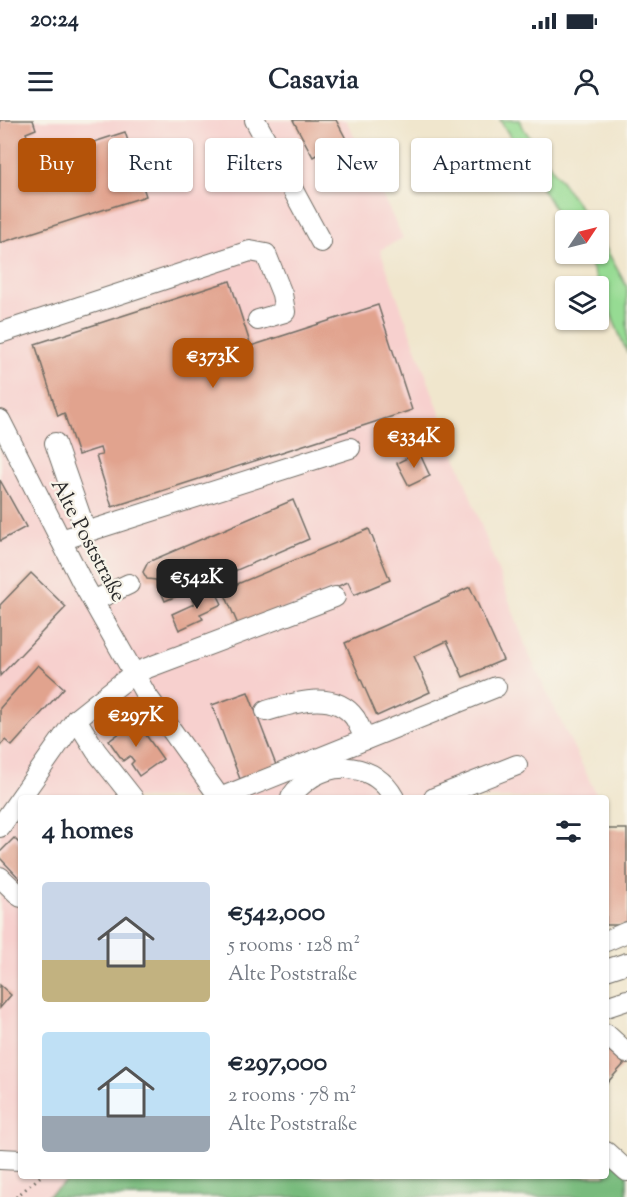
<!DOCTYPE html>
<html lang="en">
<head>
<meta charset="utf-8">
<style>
  :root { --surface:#fff; --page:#f2f2f3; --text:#1f2937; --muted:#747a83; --accent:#b45309 }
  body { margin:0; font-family:"Sorts Mill Goudy",serif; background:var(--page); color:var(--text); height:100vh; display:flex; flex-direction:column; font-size:22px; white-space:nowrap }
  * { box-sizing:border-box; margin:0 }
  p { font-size:20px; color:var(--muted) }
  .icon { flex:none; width:33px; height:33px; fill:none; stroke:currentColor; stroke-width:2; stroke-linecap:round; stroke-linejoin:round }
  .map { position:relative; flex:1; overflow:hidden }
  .drawer { position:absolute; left:18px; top:675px; width:591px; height:384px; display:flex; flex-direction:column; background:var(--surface); border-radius:6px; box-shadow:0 2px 4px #0004 }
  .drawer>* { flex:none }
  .guide { position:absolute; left:18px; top:18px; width:591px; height:54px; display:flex; gap:12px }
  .needle { width:39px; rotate:55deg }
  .fabs { position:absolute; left:555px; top:90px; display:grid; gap:12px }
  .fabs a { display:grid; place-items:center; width:54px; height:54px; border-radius:6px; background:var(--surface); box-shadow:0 2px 4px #0004; font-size:30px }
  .price { position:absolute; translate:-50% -51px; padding:0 14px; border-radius:12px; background:var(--accent); color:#fff; font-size:20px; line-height:39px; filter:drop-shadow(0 2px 3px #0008) }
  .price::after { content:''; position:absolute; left:50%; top:36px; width:18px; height:14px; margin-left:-9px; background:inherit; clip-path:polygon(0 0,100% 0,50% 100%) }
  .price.on { background:#222; color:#fff }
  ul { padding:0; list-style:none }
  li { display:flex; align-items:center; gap:18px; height:150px; padding:0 24px }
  li span { display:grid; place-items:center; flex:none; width:168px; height:120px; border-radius:6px; color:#555 }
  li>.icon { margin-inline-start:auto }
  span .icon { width:72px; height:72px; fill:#fffc; stroke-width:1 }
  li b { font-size:26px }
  h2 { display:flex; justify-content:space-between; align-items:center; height:72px; padding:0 24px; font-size:26px }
  .tag { padding:0 21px; border-radius:6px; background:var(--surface); box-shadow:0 2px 4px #0004; font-size:21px; line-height:54px }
  .tag.on { background:var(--accent); color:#fff }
  .status { display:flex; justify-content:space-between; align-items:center; height:42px; padding:0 30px; background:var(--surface); direction:ltr }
  .status svg { height:16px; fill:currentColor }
  header { display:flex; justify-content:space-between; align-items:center; height:78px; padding:0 24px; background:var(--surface); font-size:27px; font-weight:700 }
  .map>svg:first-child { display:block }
</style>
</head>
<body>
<div class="status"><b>20:24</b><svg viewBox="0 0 49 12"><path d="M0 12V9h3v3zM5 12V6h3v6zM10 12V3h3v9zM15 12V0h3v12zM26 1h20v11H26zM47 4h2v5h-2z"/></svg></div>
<header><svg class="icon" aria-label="menu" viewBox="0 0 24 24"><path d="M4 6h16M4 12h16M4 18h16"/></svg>Casavia<svg class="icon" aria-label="person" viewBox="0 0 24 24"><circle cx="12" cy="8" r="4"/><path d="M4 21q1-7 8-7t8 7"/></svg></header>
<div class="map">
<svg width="627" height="1077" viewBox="0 0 627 1077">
  <rect width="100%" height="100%" fill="#f7f3e8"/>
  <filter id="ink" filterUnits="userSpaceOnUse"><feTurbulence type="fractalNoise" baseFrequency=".0167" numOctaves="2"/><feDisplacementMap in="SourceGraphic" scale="12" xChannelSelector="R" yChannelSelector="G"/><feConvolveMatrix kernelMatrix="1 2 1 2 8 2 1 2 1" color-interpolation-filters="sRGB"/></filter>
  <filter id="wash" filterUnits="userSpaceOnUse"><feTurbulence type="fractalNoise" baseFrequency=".008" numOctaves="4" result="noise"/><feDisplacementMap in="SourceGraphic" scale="24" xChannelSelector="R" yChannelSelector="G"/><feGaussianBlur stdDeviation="1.35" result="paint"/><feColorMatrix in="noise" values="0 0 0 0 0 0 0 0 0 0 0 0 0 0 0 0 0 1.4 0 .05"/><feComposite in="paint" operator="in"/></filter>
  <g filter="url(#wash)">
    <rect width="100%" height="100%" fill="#f0e6cd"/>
    <path fill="#f7d0ce" d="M0 0H346L403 118 380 130 529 535 598 678H21V1056H74L46 1077H0Z"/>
    <g fill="#96db93" stroke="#60835f" stroke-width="1.5">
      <path d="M500 0H520L521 5 589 100H566L565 106Z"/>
      <path d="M599 116 627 167V233L592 148 583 134H598Z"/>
    </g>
    <path fill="#78bb7d" stroke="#527354" stroke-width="1.5" d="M606 1035 627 1053V1077H46L74 1056H606Z"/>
    <g id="blocks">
      <g fill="#e1a38e">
        <path d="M0 0H33L36 9 26 13 35 41 125 12 146 76 0 123Z"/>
        <path d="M293 0H336L346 19 343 20 348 29 351 28 364 51 337 66 333 60 326 63 320 51 326 47 324 43 332 38 327 29 313 37Z"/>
        <path d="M230 161 251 226 378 185 412 290 112 387 96 336 102 335 100 328 78 335 64 293 58 296 35 224Z"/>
        <path d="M419 332 430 356 409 366 397 343Z"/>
        <path d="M0 360 26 407 0 421Z"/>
        <path d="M293 380 309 419 165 481 156 460 147 459 143 452 148 442Z"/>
        <path d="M369 409 390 460 354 475 348 462 239 507 223 470Z"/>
        <path d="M31 453 66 487 0 556V485Z"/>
        <path d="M470 467 503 540 463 557 447 521 414 536 430 572 377 596 345 523Z"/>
        <path d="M215 470 222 484 200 494 203 499 179 510 172 494 194 484 192 480Z"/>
        <path d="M38 545 64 568 12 626 5 620 0 626V588Z"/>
        <path d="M248 572 276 645 240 659 212 585Z"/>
        <path d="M136 601 163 639 139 656 131 644 134 641 130 636 123 641 109 621Z"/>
        <rect x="606" y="709" width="21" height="96"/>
        <path d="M14 718 21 725V760L0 738V732Z"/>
        <path d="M0 865 11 875 0 888Z"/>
        <path d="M606 928 624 944 606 964Z"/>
      </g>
    </g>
  </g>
  <g filter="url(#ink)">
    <use href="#blocks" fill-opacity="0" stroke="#706c64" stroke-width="1.5"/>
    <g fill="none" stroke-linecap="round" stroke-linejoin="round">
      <g stroke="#706c64" stroke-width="22">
        <g id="minor">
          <path d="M255 0 321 122"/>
          <path d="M0 213 250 131 266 134 282 174 285 192 258 200"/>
          <path d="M0 300 81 460 145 573 220 678"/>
          <path d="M55 323 86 412"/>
          <path d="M61 420 350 328"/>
          <path d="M93 481 129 464"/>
          <path d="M266 591C294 583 334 569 355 598 359 605 362 613 366 619"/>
          <path d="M76 599 96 631 133 678"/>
          <path d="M220 678 496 567"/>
          <path d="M291 678C294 672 298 668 303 664 331 638 376 644 394 678"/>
          <path d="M434 678 517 645"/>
          <path d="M0 707 76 599 134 553 335 477"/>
          <path d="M0 757 21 777"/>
          <path d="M606 821 627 812"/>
          <path d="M606 850 627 843"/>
          <path d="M606 887 627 880"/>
          <path d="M606 914 627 933"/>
          <path d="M606 1032 627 1051"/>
          <path d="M0 1039 21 1040"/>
        </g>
      </g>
      <path stroke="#706c64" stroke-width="3" stroke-dasharray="1.5 4.5" stroke-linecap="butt" d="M16 1077 41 1056"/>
      <use href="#minor" stroke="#fff" stroke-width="20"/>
    </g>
  </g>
  <g text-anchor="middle" stroke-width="4.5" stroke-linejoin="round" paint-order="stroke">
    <g font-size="21" fill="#2b2b2b" stroke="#f7f3e8">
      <text transform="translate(89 420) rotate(62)" y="7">Alte Poststraße</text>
    </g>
  </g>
</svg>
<div class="fabs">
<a><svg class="needle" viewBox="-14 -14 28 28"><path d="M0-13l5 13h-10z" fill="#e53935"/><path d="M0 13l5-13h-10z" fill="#747a83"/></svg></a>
<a><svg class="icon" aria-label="layers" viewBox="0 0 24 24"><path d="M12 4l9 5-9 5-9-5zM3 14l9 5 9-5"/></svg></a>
</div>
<b class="price" style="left:213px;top:269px">€373K</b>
<b class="price" style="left:414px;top:349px">€334K</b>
<b class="price on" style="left:197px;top:490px">€542K</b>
<b class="price" style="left:136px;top:628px">€297K</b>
<div class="guide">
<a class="tag on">Buy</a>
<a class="tag">Rent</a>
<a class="tag">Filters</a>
<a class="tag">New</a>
<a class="tag">Apartment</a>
</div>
<section class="drawer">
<h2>4 homes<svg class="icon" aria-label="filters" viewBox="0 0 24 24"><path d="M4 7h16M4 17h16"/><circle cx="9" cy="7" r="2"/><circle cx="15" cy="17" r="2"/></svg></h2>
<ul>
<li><span style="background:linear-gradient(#c9d6e8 65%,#c2b280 0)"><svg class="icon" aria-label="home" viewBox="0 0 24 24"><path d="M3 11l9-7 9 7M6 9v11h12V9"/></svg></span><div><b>€542,000</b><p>5 rooms · 128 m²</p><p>Alte Poststraße</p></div></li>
<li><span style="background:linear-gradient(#bfe0f5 70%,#9aa5b1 0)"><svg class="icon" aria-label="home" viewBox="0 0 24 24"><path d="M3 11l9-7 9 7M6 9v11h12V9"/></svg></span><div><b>€297,000</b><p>2 rooms · 78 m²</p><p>Alte Poststraße</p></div></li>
</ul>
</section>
</div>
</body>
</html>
